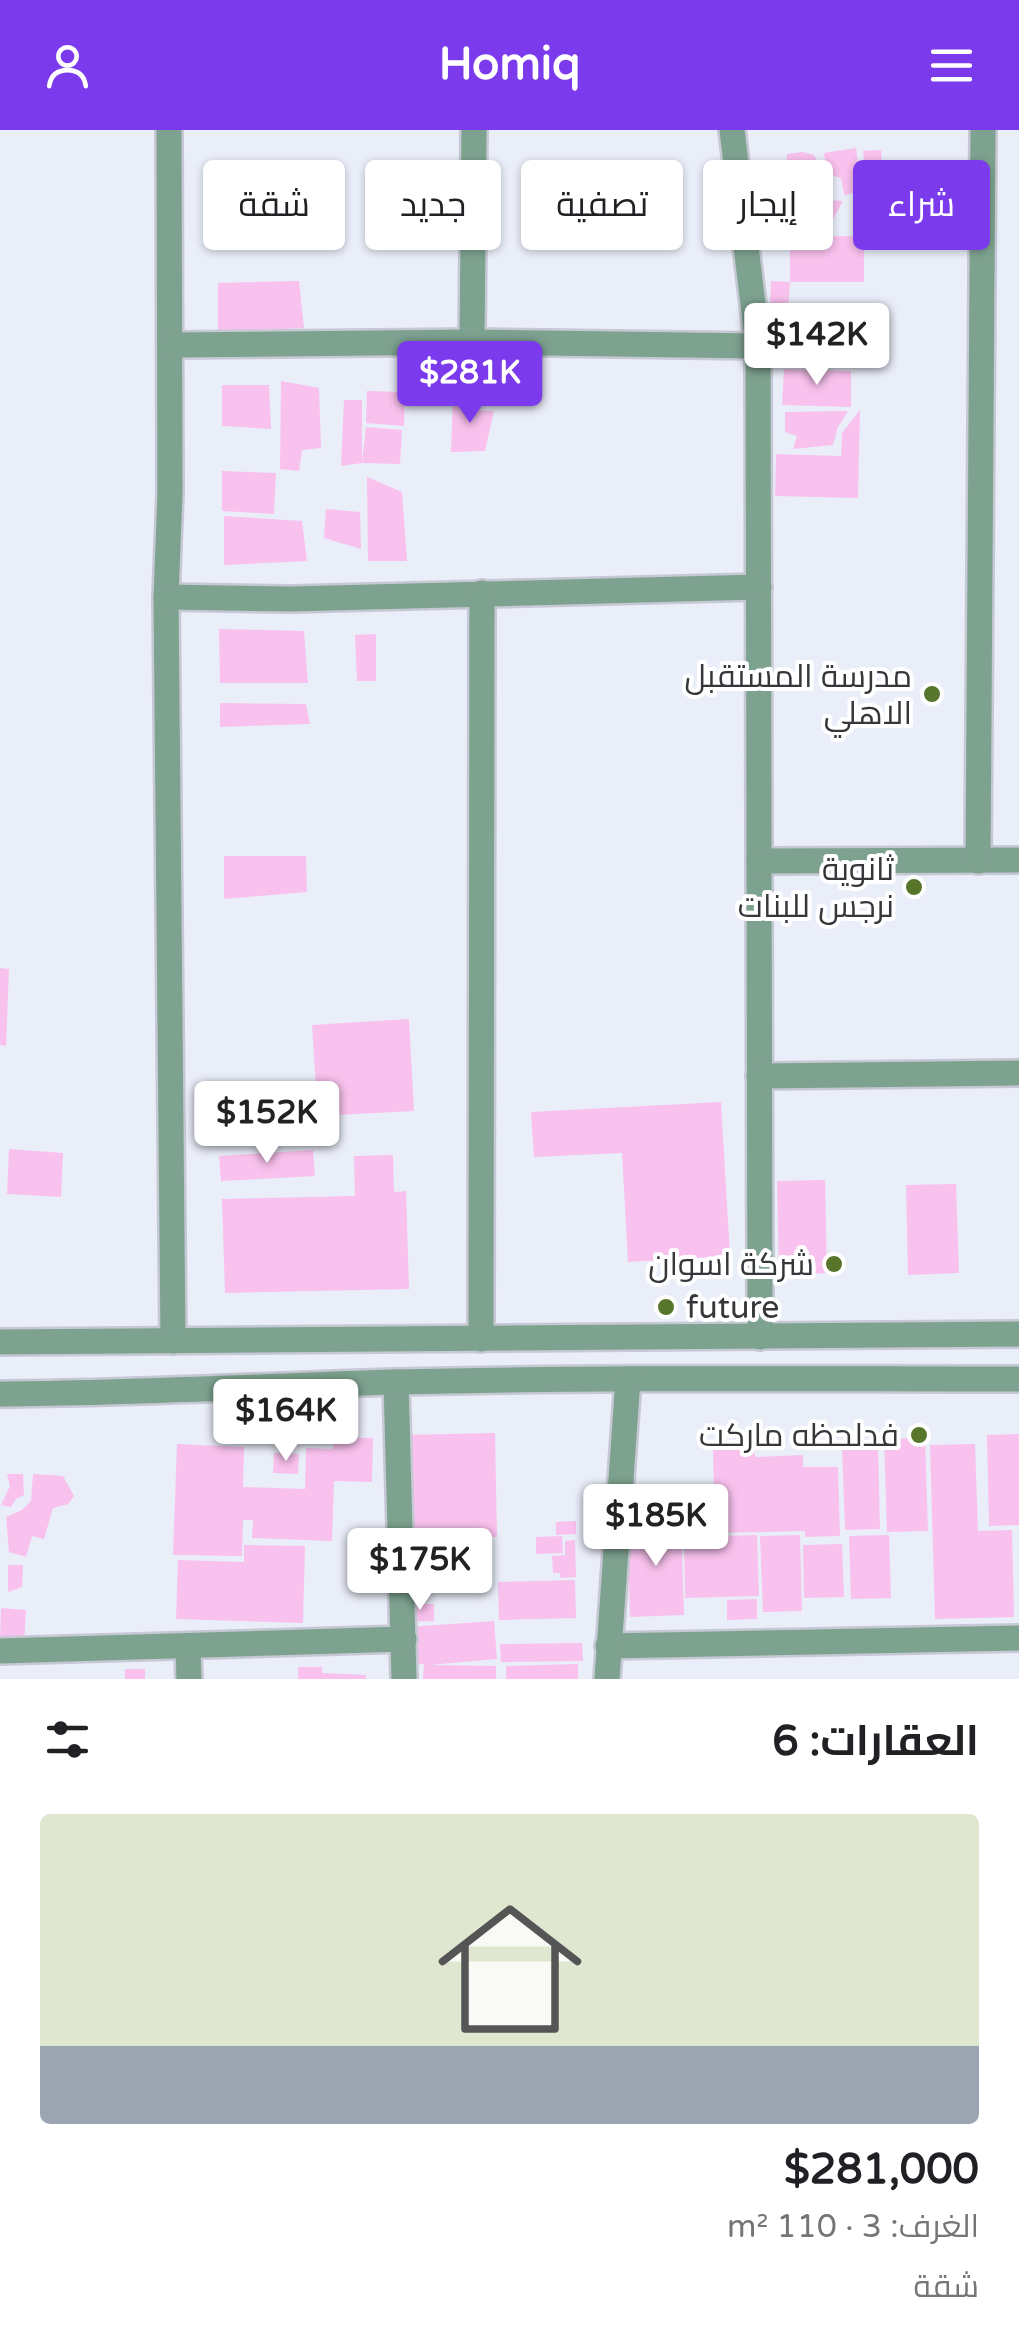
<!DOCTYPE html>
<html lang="ar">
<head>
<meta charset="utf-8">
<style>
  :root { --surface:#fff; --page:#f2f2f2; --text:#202124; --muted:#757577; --accent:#7c3aed }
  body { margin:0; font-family:"Varela Round",Cairo,sans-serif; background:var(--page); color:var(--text); direction:rtl; height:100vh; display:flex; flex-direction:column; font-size:38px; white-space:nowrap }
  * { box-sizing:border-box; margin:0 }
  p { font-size:32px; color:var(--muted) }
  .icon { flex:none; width:55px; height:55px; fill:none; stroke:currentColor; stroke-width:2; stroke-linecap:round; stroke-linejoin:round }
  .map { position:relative; height:1549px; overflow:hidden; direction:ltr }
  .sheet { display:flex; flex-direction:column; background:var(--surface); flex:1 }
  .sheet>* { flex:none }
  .banner { position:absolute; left:30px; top:30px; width:960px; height:90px; direction:rtl; display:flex; gap:20px }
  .price { position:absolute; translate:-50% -85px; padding:0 22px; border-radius:10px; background:#fff; color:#222; font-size:32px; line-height:65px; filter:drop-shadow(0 2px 5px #0008) }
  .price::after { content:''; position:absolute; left:50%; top:60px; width:30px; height:22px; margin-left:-15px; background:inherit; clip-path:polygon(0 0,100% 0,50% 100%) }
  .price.selected { background:var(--accent); color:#fff }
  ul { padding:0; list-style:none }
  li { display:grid; align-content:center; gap:20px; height:530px; padding:0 40px }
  li span { display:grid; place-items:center; height:310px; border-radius:10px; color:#555 }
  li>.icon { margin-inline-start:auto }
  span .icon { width:180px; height:180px; fill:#fffc; stroke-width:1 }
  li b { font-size:42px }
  h2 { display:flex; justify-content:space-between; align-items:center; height:120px; padding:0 40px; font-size:42px }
  .tag { padding:0 35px; border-radius:10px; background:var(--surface); box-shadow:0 2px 8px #0004; font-size:35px; line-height:90px }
  .tag.selected { background:var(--accent); color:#fff }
  header { display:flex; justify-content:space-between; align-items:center; height:130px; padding:0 40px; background:var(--accent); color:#fff; font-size:45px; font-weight:700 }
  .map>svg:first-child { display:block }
</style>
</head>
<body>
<header><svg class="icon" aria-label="menu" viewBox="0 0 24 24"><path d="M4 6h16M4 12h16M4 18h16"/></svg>Homiq<svg class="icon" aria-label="person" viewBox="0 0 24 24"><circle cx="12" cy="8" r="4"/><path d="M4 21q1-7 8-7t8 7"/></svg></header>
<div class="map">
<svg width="1019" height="1549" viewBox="0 0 1019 1549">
  <rect width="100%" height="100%" fill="#eaeef9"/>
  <g fill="#f9c1ee">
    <path d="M856 18 859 39 855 63 844 65 841 48 827 44 824 23Z"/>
    <path d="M881 20 883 50 866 52 863 21Z"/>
    <path d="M803 22 814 25 829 58 785 57 787 24Z"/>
    <path d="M302 63 305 108 221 111 216 66Z"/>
    <path d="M788 67 843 71 828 98 773 103 787 79Z"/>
    <path d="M864 106V152H790V107Z"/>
    <path d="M299 151 304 198 218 202V153Z"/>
    <path d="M771 151 790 152 788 180 770 179Z"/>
    <path d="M850 196 851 230 779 231 778 198Z"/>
    <path d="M784 239 851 241V277L782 275Z"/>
    <path d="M281 251 319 258 321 318 302 320 299 341 280 339Z"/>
    <path d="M222 255H269L271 299 222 296Z"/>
    <path d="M367 261 405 262 404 296 366 293Z"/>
    <path d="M453 267 478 268V280L494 281 485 321 451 322Z"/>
    <path d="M344 270H362V333L366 297 402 300 400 334 362 333 341 336Z"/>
    <path d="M860 280 858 368 775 366 776 324 841 326 842 303Z"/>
    <path d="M848 281 838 297 833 315 793 319 797 306 785 302V282Z"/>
    <path d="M222 341 276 343 274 384 222 381Z"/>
    <path d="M367 347 402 362 407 431H368Z"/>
    <path d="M326 379 360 382 361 419 324 408Z"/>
    <path d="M224 386 302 391 307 431 224 435Z"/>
    <path d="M219 499 304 501 308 553H220Z"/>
    <path d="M376 504V551H357L355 505Z"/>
    <path d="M220 573 306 574 310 594 220 597Z"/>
    <path d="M224 726H306L307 762 224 769Z"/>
    <path d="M0 838 9 839 6 916 0 915Z"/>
    <path d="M409 889 414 981 318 986 312 895Z"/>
    <path d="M721 972 730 1126 628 1132 622 1023 534 1027 531 982Z"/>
    <path d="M9 1019 63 1023 61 1067 7 1064Z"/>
    <path d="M313 1020 315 1046 221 1051 219 1026Z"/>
    <path d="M393 1025 394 1062 406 1061 409 1159 225 1163 222 1069 355 1066 354 1026Z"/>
    <path d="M825 1050 827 1143 779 1145 777 1051Z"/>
    <path d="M956 1054 959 1143 908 1145 906 1055Z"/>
    <path d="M495 1303 497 1407 410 1409 404 1305Z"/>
    <path d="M1019 1304V1395L989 1396 987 1305Z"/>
    <path d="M333 1307 373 1308 372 1352 334 1351 332 1411 252 1408 253 1390H243L242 1426 173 1425 177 1314 244 1317 243 1357 305 1359 306 1318 333 1319Z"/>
    <path d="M925 1308 928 1401 887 1402 884 1309Z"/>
    <path d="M975 1314 978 1401 1012 1400 1014 1487 935 1489 930 1315Z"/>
    <path d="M878 1316 880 1399 845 1400 842 1317Z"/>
    <path d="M754 1318 755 1327 803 1325V1337H838L840 1406 805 1407V1401L715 1403 713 1319Z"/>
    <path d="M274 1323 299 1324 298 1344 273 1343Z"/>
    <path d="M7 1344H23L24 1365 16 1369 11 1377 1 1375 10 1356Z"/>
    <path d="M33 1344 63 1346 74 1366 68 1374 53 1378 44 1409 32 1406 26 1427 9 1422 6 1387 22 1380 31 1371Z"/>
    <path d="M681 1390 684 1485 630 1487 627 1392Z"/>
    <path d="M576 1391V1404L556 1405V1392Z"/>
    <path d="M757 1405 759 1466 685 1468 684 1407Z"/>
    <path d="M800 1405 802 1481 763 1482 760 1406Z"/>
    <path d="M889 1405 891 1468 851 1469 849 1406Z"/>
    <path d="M562 1406 563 1423 536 1424V1407Z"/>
    <path d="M575 1410 576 1447 560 1448V1443H553L552 1426 565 1425V1411Z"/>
    <path d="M842 1414 844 1467 804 1468 803 1415Z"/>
    <path d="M244 1415 305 1416 303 1493 176 1489 178 1430 244 1432Z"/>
    <path d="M8 1435H23L22 1457 8 1462Z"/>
    <path d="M575 1450 576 1488 499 1490 498 1452Z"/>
    <path d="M757 1469V1489L727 1490V1470Z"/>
    <path d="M434 1474V1491L406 1492 405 1475Z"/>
    <path d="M1 1478 26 1480 24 1513 0 1512Z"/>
    <path d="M494 1491 497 1529 429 1535 496 1536V1549H423L424 1534 411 1535 408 1497Z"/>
    <path d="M582 1513 583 1531 501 1532 500 1514Z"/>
    <path d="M578 1534V1549H506V1536Z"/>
    <path d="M298 1537H322V1543L366 1545V1549H298Z"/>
    <rect x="125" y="1539" width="20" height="10"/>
  </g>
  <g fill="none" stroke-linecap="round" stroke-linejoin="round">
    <g stroke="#c6c9d3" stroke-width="30">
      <g id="minor">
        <path d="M169 0 170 363 166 467 173 1211"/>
        <path d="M732 0 758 216 760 1207"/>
        <path d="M472 212 474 0"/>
        <path d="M171 215 472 212 758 216"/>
        <path d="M166 467 292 469 759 457"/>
        <path d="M759 731 1019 730"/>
        <path d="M978 731 983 0"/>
        <path d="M759 946 1019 943"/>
        <path d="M481 1209 482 463"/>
        <path d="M0 1212 1019 1204"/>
        <path d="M396 1252 404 1549"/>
        <path d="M0 1264C132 1263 263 1256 395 1252 603 1247 811 1249 1019 1249"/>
        <path d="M608 1516 1019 1508"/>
        <path d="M188 1517 189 1549"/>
        <path d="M0 1521 404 1509"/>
        <path d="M607 1549 628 1249"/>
      </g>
    </g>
    <use href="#minor" stroke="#7ea290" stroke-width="25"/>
  </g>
  <g fill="#57752b" stroke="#fff" stroke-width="4">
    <circle cx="932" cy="564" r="10"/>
    <circle cx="914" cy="757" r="10"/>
    <circle cx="834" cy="1134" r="10"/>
    <circle cx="666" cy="1177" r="10"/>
    <circle cx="919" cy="1305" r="10"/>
  </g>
  <g text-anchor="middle" stroke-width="8" stroke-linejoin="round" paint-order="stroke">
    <g font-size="32" fill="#35373b" stroke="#fff" text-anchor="end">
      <text x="912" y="557">مدرسة المستقبل<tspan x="912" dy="37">الاهلي</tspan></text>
      <text x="894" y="750">ثانوية<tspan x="894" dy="37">نرجس للبنات</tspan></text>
      <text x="814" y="1145">شركة اسوان</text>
      <text x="686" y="1188" text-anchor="start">future</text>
      <text x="899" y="1316">فدلحظه ماركت</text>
    </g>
  </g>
</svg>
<b class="price" style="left:817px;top:258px">$142K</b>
<b class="price selected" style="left:470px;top:296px">$281K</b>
<b class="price" style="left:267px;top:1036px">$152K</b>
<b class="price" style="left:286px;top:1334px">$164K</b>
<b class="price" style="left:656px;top:1439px">$185K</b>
<b class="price" style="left:420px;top:1483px">$175K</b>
<div class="banner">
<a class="tag selected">شراء</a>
<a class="tag">إيجار</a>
<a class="tag">تصفية</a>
<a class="tag">جديد</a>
<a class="tag">شقة</a>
</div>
</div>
<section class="sheet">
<h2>العقارات: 6<svg class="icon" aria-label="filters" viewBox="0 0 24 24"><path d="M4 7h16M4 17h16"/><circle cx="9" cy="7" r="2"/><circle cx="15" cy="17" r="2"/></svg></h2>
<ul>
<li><span style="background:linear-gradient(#dfe7d0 75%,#9aa5b1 0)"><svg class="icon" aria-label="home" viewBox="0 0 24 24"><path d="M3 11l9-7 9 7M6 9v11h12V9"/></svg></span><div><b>$281,000</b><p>الغرف: 3 · 110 m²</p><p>شقة</p></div></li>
</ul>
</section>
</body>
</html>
